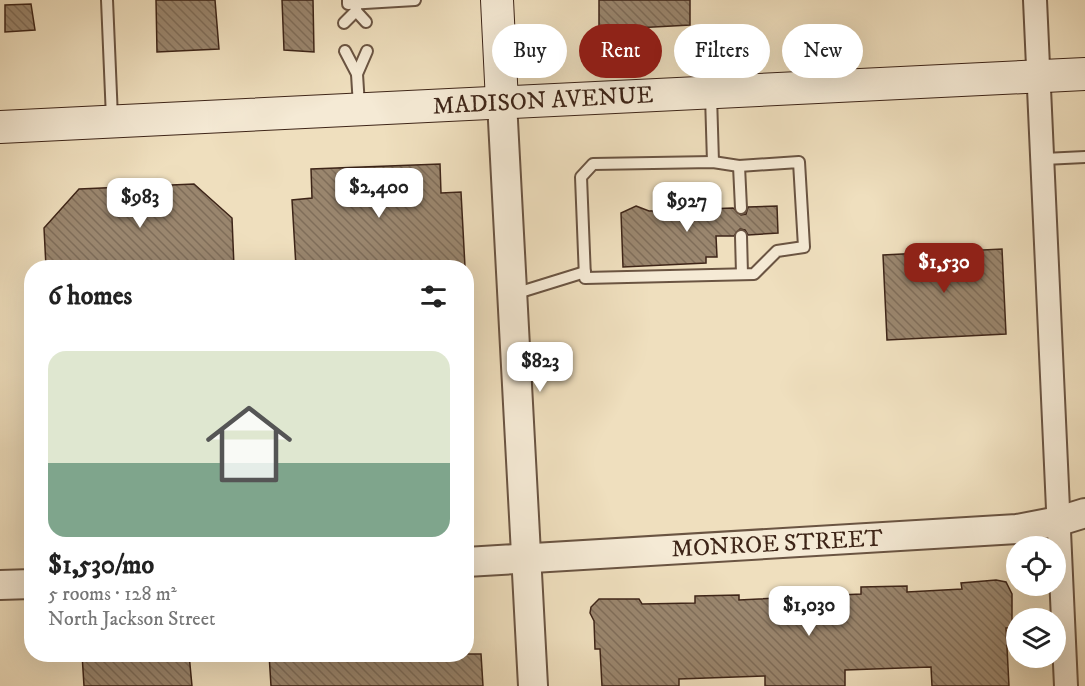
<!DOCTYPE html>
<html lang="en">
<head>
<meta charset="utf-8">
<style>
  :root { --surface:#fff; --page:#f2f2f2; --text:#222; --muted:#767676; --line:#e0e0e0; --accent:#8f2418 }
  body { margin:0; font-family:"IM FELL DW Pica",serif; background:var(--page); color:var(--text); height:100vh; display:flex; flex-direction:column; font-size:22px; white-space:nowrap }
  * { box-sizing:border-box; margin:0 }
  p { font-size:20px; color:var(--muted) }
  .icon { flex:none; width:33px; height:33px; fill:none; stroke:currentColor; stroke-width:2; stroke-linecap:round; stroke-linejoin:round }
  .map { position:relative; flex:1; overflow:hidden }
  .side { position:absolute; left:24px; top:260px; width:450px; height:402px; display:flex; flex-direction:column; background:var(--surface); border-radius:24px; box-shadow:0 6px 24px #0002 }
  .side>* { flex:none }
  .hud { position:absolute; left:492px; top:24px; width:502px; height:54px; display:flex; gap:12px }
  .buttons { position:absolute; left:1006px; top:536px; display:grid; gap:12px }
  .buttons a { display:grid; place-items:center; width:60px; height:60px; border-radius:50%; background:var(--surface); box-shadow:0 6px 24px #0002; font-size:30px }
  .price { position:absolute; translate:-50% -51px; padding:0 14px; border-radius:12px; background:#fff; color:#222; font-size:20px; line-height:39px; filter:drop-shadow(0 2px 3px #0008) }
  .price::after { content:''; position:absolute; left:50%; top:36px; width:18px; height:14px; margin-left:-9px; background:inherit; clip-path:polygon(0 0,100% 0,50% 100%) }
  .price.selected { background:var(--accent); color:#fff }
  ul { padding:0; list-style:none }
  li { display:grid; align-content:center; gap:12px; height:318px; padding:0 24px }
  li+li { border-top:2px solid var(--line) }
  li span { display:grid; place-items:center; height:186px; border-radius:18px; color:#555 }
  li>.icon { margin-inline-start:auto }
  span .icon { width:108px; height:108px; fill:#fffc; stroke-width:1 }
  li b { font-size:26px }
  h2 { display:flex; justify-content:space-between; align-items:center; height:72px; padding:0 24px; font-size:26px }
  .chip { padding:0 21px; border-radius:27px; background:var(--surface); box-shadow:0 6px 24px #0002; font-size:21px; line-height:54px }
  .chip.selected { background:var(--accent); color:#fff }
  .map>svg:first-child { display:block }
</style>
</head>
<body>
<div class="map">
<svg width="1085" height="686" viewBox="0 0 1085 686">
  <defs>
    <pattern id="building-back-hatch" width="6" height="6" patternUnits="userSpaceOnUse" patternTransform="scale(1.5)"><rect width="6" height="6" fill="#9a866e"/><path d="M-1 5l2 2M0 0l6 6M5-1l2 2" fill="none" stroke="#7f6d59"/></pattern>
  </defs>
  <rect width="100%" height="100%" fill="#efdfbe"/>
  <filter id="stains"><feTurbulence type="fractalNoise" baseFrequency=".00333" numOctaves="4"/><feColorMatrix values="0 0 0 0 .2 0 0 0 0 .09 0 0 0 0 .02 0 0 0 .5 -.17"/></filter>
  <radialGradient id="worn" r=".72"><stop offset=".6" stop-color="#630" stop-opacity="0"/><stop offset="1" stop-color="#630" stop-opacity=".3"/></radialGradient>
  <g fill="url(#building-back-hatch)" stroke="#3e2518" stroke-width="1.5">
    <path d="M156 0H215L219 49 157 52Z"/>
    <path d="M282 0H313L314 52 284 50Z"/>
    <path d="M599 0H690V25L599 30Z"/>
    <path d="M31 4 35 30 5 32V5Z"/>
    <path d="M440 164 441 193 461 192 465 267H296L292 200 312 198 311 169Z"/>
    <path d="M194 184 232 218 234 267H46L44 228 79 189Z"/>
    <path d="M636 206 649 211 733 208 741 215 746 214 748 207 777 206 778 233 748 235 745 230 740 229 734 236H716L717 257H706V263L623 267 621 213Z"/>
    <path d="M1002 249 1006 334 887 340 883 255Z"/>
    <path d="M996 580 1006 582 1012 594V628H1006L1009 686H932L931 667 845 670V686H765V676L679 679V686H602L600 649H595L594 621 590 613 591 607 599 599H639L642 604 695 603V596L739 595V600L861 594V587L907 586V592L962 589 961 583Z"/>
    <path d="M82 654H189L192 686H84Z"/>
    <path d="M269 654H481L483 686H271Z"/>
  </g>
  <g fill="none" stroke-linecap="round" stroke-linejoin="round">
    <g stroke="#6a5442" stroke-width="14">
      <g id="service">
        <path d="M107 0 112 118"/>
        <path d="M348 0V4L415 0"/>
        <path d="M356 4V11L366 22"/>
        <path d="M344 23 356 11"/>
        <path d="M345 51 357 74 359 106"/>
        <path d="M357 74 367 51"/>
        <path d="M711 96 713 162"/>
        <path d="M1044 159 1085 157"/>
        <path d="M713 162 739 166 799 162 804 247 777 251 754 274 585 278 581 177 593 164Z"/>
        <path d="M739 166 741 208"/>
        <path d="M741 236 742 274"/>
        <path d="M514 294 585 272"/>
      </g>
    </g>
    <g stroke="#6a5442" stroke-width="26">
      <path id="minor" d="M1035 0 1066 686"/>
    </g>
    <g stroke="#6a5442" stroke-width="32">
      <g id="tertiary">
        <path d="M502 102 533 686"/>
        <path d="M466 562 1017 529 1059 521 1085 513"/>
        <path d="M0 585 32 584"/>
      </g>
    </g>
    <g stroke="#3e2518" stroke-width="34">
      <g id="secondary">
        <path d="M497 0 502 102"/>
        <path d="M0 127 1085 74"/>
      </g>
    </g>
    <use href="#service" stroke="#f5ead5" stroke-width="10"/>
    <use href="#minor" stroke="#f5ead5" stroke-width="22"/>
    <use href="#tertiary" stroke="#f5ead5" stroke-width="28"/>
    <use href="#secondary" stroke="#f5ead5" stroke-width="32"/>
  </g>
  <g text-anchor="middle" stroke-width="4.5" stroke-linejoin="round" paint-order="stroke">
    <g font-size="24" fill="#3e2518" stroke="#f5ead5">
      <text transform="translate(543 100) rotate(-3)" y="8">MADISON AVENUE</text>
      <text transform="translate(777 543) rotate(-3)" y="8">MONROE STREET</text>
    </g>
  </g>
  <rect width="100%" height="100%" filter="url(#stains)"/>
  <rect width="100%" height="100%" fill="url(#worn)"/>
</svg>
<div class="buttons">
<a><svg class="icon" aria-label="locate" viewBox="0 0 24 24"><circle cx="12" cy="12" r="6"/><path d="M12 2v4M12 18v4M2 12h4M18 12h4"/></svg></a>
<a><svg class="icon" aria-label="layers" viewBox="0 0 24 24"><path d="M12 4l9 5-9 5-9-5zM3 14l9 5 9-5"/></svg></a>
</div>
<b class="price" style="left:379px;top:219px">$2,400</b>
<b class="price" style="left:140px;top:229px">$983</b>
<b class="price" style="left:687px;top:233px">$927</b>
<b class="price selected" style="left:944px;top:294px">$1,530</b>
<b class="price" style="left:540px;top:393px">$823</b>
<b class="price" style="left:809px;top:637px">$1,030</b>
<div class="hud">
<a class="chip">Buy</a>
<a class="chip selected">Rent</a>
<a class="chip">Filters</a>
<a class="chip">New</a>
</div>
<section class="side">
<h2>6 homes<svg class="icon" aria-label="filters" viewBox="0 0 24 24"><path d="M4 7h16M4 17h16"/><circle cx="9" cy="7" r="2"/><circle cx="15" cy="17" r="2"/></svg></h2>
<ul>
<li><span style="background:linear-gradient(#dfe7d0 60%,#7fa58c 0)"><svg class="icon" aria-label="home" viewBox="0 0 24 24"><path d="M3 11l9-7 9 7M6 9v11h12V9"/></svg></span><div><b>$1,530/mo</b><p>5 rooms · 128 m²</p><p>North Jackson Street</p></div></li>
</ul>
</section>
</div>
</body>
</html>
